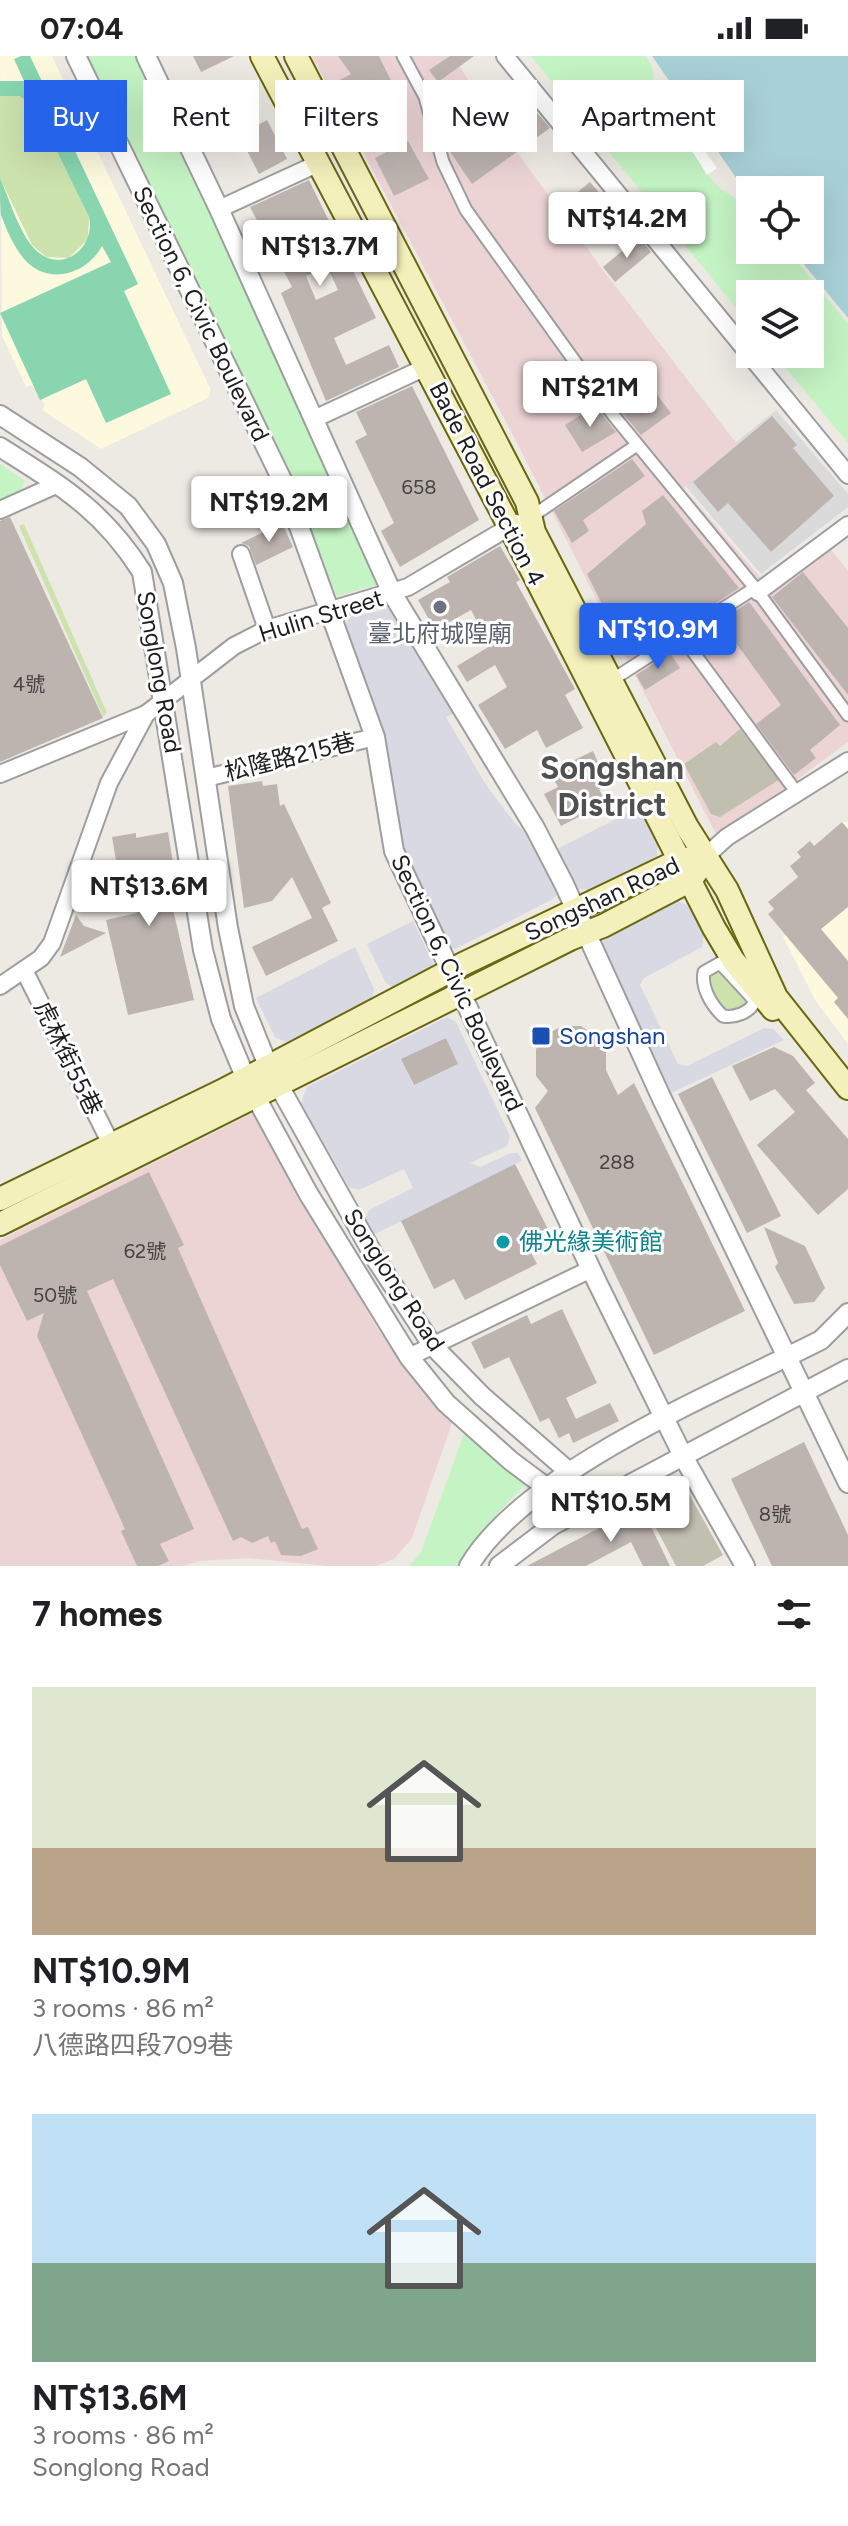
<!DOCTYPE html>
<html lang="en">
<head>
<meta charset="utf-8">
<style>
  :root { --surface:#fff; --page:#f6f6f6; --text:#202124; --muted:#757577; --accent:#2563eb }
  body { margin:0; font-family:Figtree,"Noto Sans TC",sans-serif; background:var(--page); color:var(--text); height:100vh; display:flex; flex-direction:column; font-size:30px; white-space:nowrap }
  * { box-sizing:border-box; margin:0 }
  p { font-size:26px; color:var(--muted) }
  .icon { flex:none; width:44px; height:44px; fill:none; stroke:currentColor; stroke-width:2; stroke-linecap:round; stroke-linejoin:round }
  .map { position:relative; height:1510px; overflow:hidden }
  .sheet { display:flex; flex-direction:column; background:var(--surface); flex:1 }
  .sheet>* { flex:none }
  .guide { position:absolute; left:24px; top:24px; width:800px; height:72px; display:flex; gap:16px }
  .buttons { position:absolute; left:736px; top:120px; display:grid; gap:16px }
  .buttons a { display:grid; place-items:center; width:88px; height:88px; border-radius:0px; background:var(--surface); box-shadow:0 8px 32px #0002; font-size:40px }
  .price { position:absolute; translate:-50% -68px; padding:0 18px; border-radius:8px; background:#fff; color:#222; font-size:26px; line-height:52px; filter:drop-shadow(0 2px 4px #0008) }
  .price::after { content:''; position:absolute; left:50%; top:48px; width:24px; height:18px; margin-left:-12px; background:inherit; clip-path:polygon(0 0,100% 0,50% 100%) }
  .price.current { background:var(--accent); color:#fff }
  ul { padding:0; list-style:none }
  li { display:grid; align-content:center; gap:16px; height:424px; padding:0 32px }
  li span { display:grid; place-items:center; height:248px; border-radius:0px; color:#555 }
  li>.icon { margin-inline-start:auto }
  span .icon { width:144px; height:144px; fill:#fffc; stroke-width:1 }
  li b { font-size:34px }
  h2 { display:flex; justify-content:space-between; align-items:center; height:96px; padding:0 32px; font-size:34px }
  .pill { padding:0 28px; border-radius:0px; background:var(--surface); box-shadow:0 8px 32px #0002; font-size:28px; line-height:72px }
  .pill.current { background:var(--accent); color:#fff }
  .status { display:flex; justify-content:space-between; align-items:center; height:56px; padding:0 40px; background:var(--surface); direction:ltr }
  .status svg { height:22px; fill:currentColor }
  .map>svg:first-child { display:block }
</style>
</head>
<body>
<div class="status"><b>07:04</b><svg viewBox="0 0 49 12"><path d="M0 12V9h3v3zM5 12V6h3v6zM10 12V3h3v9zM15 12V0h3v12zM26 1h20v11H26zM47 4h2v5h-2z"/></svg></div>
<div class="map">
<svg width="848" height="1510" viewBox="0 0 848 1510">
  <rect width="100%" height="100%" fill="#ede9e3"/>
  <path fill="#dbdada" d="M776 354 848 438V451L761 518 684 428Z"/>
  <g fill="#ecd4d5">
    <path d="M312 0H453L488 56 603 214 737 388 683 432 768 530 829 491 848 515V686L718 782 514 381Z"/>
    <path d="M253 1057 377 1272 410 1318 453 1364 412 1482 394 1503 376 1510H328L248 1502 200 1505 182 1510H0V1184Z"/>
  </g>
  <g fill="#fcf9de">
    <path d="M0 0H52L211 334 208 342 101 393 42 354 45 349 32 329 26 331 2 280Z"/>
    <path d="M842 766H848V988L815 944 783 881 785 879 768 858 773 853 768 846 798 821 790 810Z"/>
  </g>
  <g fill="#c0bfb0">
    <path d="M740 673 780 723 720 761 711 758 684 708 716 686 720 690Z"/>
    <path d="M673 1432H683L689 1438 723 1499 703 1510H676L644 1449Z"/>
  </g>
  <g fill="#cde3ae">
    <path d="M15 39 28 44 38 54 89 161 88 183 69 202 46 201 32 189 0 122V40Z"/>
    <path d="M24 468 107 657 103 660 19 470Z"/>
    <path d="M718 913 750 947 749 949 725 955C716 947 706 931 709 919Z"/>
  </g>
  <g fill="#c5f4c4">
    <path d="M84 0H140L378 524 376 529 337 540 303 458Z"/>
    <path d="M531 0H646L653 14 656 47 717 130 750 153V194H788L848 268V387L774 298H810V238H750V269Z"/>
    <path d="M0 408 25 425 20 437 0 446Z"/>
    <path d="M465 1375 525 1429 488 1467 458 1510H409L421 1496Z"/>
  </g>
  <path fill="#88d5b0" d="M21 0H30L138 228 124 235 171 338 106 367 86 323 40 344 0 257 111 206 102 190C87 218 49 230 25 204 15 193 6 173 1 159 0 149 0 134 0 122 10 144 20 181 38 196 64 218 96 190 89 161L35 50 19 40H0V25H24L14 3Z"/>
  <g fill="#d8d9e2" fill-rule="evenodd">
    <path d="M388 553 397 561 455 657 446 661 486 729 513 765 531 782 556 832V840L551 844 455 893 444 890 400 792 382 680 346 568 350 561Z"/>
    <path d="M640 751 658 787 657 800 595 834 576 833 555 794Z"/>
    <path d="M678 845 692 852 704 879 702 891 644 922 640 929 678 1008 687 1010 764 972 773 973 784 984 669 1038 602 889 605 883Z"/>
    <path d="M413 865 433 907 427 919 398 934 386 927 367 888Z"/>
    <path d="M355 891 374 933 371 945 286 986 275 981 256 942Z"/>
    <path d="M447 961 456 966 510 1080 507 1090 470 1107 480 1111 511 1097H518L522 1105 373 1179 365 1163 369 1154 413 1132 404 1113 359 1134 349 1131 301 1047 307 1031ZM446 982 458 1008 413 1029 402 1003Z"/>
  </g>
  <path fill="#a8d1d7" d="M652 0H848V262L792 194H810V134H750V142Z"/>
  <path fill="#fff" d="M690 75 717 112 707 119 683 80Z"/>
  <g fill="#bdb4b0" fill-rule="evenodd">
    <path d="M193 0H234L201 16Z"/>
    <path d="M338 0H379L396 35 374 46 371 39 343 52 332 28 351 18Z"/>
    <path d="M450 0H474L438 26 429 14Z"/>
    <path d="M523 40 550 72 472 128 449 94Z"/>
    <path d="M267 64 287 103 259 118 239 79Z"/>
    <path d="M408 85 429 123 394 140 375 102Z"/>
    <path d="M309 124 376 262 334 282 346 309 389 289 399 311 326 345 281 237 292 231 250 151ZM327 210 338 234 316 244 306 220Z"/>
    <path d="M590 126 603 141 565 172 552 157Z"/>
    <path d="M639 181 651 196 615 226 603 211Z"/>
    <path d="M412 330 479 464 400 511 381 475 394 467 355 385 367 379 356 356Z"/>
    <path d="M652 332 671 357 641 379 621 355Z"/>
    <path d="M595 350 616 376 582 396 565 369Z"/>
    <path d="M772 360 797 389 793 392 834 440 771 496 728 447 718 456 693 426Z"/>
    <path d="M632 403 645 420 583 464 589 475 572 487 554 455Z"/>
    <path d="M663 439 739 532 682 569 678 558 627 598 587 518 646 468 642 455Z"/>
    <path d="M10 461 103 662 0 706V465Z"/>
    <path d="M282 467 293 491 256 509 249 490 241 487Z"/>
    <path d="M500 490 520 524 516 526 575 633 565 639 583 672 546 692 537 674 505 693 478 649 507 631 495 609 467 626 457 610 490 590 471 554 435 574 418 544 450 526 447 521Z"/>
    <path d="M803 516 848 572V639L772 541Z"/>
    <path d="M749 546 840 669 810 694 816 702 794 719 756 668 781 649 720 565Z"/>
    <path d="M670 597 680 612 645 634 636 619Z"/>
    <path d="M593 695 608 729 599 733 606 747 561 770 544 738 558 731 550 716Z"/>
    <path d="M262 725 263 730 277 728 280 750 284 748 331 847 322 852 338 885 266 920 252 891 312 862 292 821 272 845 244 852 228 730Z"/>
    <path d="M842 766 848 773V851L821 873 848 905V963L834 946 838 942 768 858 774 853 768 846 798 821 790 810 801 801 797 796 810 785 814 790Z"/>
    <path d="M168 776 178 838 170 840 194 944 128 959 106 864 137 857 130 814 118 816 112 781 136 777V782Z"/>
    <path d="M76 859 84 870 106 877 60 901Z"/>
    <path d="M563 970H581L596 980 606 996V1014L618 1039 634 1027 745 1255 654 1299 535 1052 548 1035 536 1020V993L546 978Z"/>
    <path d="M446 982 458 1008 414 1029 401 1003Z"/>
    <path d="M774 991 793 1000 815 1027 806 1034 848 1083V1133L818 1159 757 1089 795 1056 775 1033 750 1045 732 1010Z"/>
    <path d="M712 1021 781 1160 747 1177 678 1038Z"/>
    <path d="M515 1108 549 1175 526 1187 537 1208 465 1244 454 1223 434 1233 401 1165Z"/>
    <path d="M149 1116 184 1189 178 1192 302 1473 308 1471 318 1493 301 1500 281 1499 275 1485 271 1487 268 1480 252 1487 241 1481 233 1485 113 1223 87 1235 194 1473 160 1488 169 1505 158 1510H137L121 1475 125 1473 37 1280 44 1257 27 1265 0 1209V1190Z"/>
    <path d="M764 1171 805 1190 825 1232 814 1246 794 1248 775 1211 778 1207Z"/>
    <path d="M562 1253 597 1327 566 1342 576 1363 610 1347 619 1365 573 1387 569 1377 559 1382 549 1362 540 1366 509 1301 484 1313 471 1286 527 1259 531 1268Z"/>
    <path d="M804 1386 848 1479V1510H772L731 1423Z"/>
    <path d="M641 1450 670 1510H643L631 1486 586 1510H527Z"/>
  </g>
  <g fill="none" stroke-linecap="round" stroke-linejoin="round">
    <g stroke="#9e9e9e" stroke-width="15">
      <g id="pedestrian">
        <path d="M403 0 425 41 443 106 466 154 614 360 755 532 848 659"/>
        <path d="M531 461 637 389"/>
        <path d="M683 582 797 737"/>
        <path d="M612 624 755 532"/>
        <path d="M720 907 755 945C750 957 734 962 723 960 711 949 701 931 704 916Z"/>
      </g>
    </g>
    <g stroke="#9e9e9e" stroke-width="20">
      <g id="minor">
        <path d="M505 0 848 419"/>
        <path d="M219 153 319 107"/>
        <path d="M314 363 426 311"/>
        <path d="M0 454 58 428"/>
        <path d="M241 498 267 573"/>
        <path d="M758 536 848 469"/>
        <path d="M0 718 146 658"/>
        <path d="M206 722 375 681"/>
        <path d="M706 800 727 781 848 705"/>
        <path d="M24 914 112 1090"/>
        <path d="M0 930 41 902 52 887 109 727 146 658 234 590 267 573 408 531 516 467"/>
        <path d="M409 1301 591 1213"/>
      </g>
    </g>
    <g stroke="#9e9e9e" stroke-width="22">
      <g id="tertiary">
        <path d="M76 0 283 426 375 681 394 795 598 1228 684 1402 745 1510"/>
        <path d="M146 0 219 153 392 537 535 772 564 828 662 1043 848 1427"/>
        <path d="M0 359 80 411 128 450 156 488 173 527 186 592 228 872 244 950 269 1012 377 1205 433 1290 482 1340 567 1414 578 1455"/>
        <path d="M0 391C61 430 102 453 142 516L203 894 221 963 246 1023 308 1137 409 1301 446 1347 511 1405 578 1455"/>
        <path d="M469 1510C526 1414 721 1335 821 1284L848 1257"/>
        <path d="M499 1510 553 1469 848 1313"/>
      </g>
    </g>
    <g stroke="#68680f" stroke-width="26">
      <g id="secondary">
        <path d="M262 0 517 485 714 872 733 904 773 953"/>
        <path d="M296 0 527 446 534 476 687 771 727 834 776 941 848 1032"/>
        <path d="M0 1143 222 1035 463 908 680 804 694 802"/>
        <path d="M0 1168 570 883 603 870 691 824 699 812"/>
      </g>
    </g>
    <use href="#pedestrian" stroke="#fff" stroke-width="11"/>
    <use href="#minor" stroke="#fff" stroke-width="16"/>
    <use href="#tertiary" stroke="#fff" stroke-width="18"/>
    <use href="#secondary" stroke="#f3f0bb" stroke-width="22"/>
  </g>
  <circle fill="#6b7280" stroke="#fff" stroke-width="3" cx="440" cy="551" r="8"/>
  <rect fill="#1a4fb4" stroke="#fff" stroke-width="3" x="531" y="970" width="20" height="20" rx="4"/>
  <circle fill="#0f9aa8" stroke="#fff" stroke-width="3" cx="503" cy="1186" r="8"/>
  <g text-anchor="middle" stroke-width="6" stroke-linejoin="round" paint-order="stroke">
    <g font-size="20" fill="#454342">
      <text x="419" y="438">658</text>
      <text x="29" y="635">4號</text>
      <text x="617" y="1113">288</text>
      <text x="145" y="1202">62號</text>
      <text x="55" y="1246">50號</text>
      <text x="775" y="1465">8號</text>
    </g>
    <g font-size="24" fill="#1d1d1d" stroke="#fff">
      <text transform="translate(201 258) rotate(64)" y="8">Section 6, Civic Boulevard</text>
      <text transform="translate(487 428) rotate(63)" y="8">Bade Road Section 4</text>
      <text transform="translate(321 560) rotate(-17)" y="8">Hulin Street</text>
      <text transform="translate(159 616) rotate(80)" y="8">Songlong Road</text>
      <text transform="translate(290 701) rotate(-14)" y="8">松隆路215巷</text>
      <text transform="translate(602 843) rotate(-25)" y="8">Songshan Road</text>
      <text transform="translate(457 927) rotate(65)" y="8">Section 6, Civic Boulevard</text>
      <text transform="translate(68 1002) rotate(64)" y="8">虎林街55巷</text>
      <text transform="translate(394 1224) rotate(57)" y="8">Songlong Road</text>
    </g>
    <g font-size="24" fill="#5b616d" stroke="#fff">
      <text x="440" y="586">臺北府城隍廟</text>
    </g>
    <g font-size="24" fill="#164399" stroke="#fff" text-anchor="start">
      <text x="559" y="988">Songshan</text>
    </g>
    <g font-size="24" fill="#0d838f" stroke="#fff" text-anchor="start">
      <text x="519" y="1194">佛光緣美術館</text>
    </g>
    <g font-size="32" font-weight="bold" fill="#505050" stroke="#fff">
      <text x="612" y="723">Songshan<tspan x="612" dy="37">District</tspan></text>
    </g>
  </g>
</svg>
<div class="buttons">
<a><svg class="icon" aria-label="locate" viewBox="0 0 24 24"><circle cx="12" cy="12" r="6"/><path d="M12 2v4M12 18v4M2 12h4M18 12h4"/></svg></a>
<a><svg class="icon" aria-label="layers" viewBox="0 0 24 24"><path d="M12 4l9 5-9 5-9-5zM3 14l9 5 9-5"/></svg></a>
</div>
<b class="price" style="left:627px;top:204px">NT$14.2M</b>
<b class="price" style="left:320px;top:232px">NT$13.7M</b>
<b class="price" style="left:590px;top:373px">NT$21M</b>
<b class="price" style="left:269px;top:488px">NT$19.2M</b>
<b class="price current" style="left:658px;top:615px">NT$10.9M</b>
<b class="price" style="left:149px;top:872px">NT$13.6M</b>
<b class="price" style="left:611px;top:1488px">NT$10.5M</b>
<div class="guide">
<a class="pill current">Buy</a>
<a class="pill">Rent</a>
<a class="pill">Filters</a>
<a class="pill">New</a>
<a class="pill">Apartment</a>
</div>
</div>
<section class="sheet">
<h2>7 homes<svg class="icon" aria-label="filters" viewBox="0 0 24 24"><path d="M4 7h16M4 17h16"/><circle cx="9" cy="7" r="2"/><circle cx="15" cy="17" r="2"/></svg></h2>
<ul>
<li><span style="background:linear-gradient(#dfe7d0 65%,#b9a48a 0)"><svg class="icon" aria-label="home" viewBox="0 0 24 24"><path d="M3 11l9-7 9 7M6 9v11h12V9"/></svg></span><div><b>NT$10.9M</b><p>3 rooms · 86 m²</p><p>八德路四段709巷</p></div></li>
<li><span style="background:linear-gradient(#bfe0f5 60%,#7fa58c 0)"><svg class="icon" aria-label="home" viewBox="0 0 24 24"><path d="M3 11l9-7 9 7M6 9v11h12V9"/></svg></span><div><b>NT$13.6M</b><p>3 rooms · 86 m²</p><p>Songlong Road</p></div></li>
</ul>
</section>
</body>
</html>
